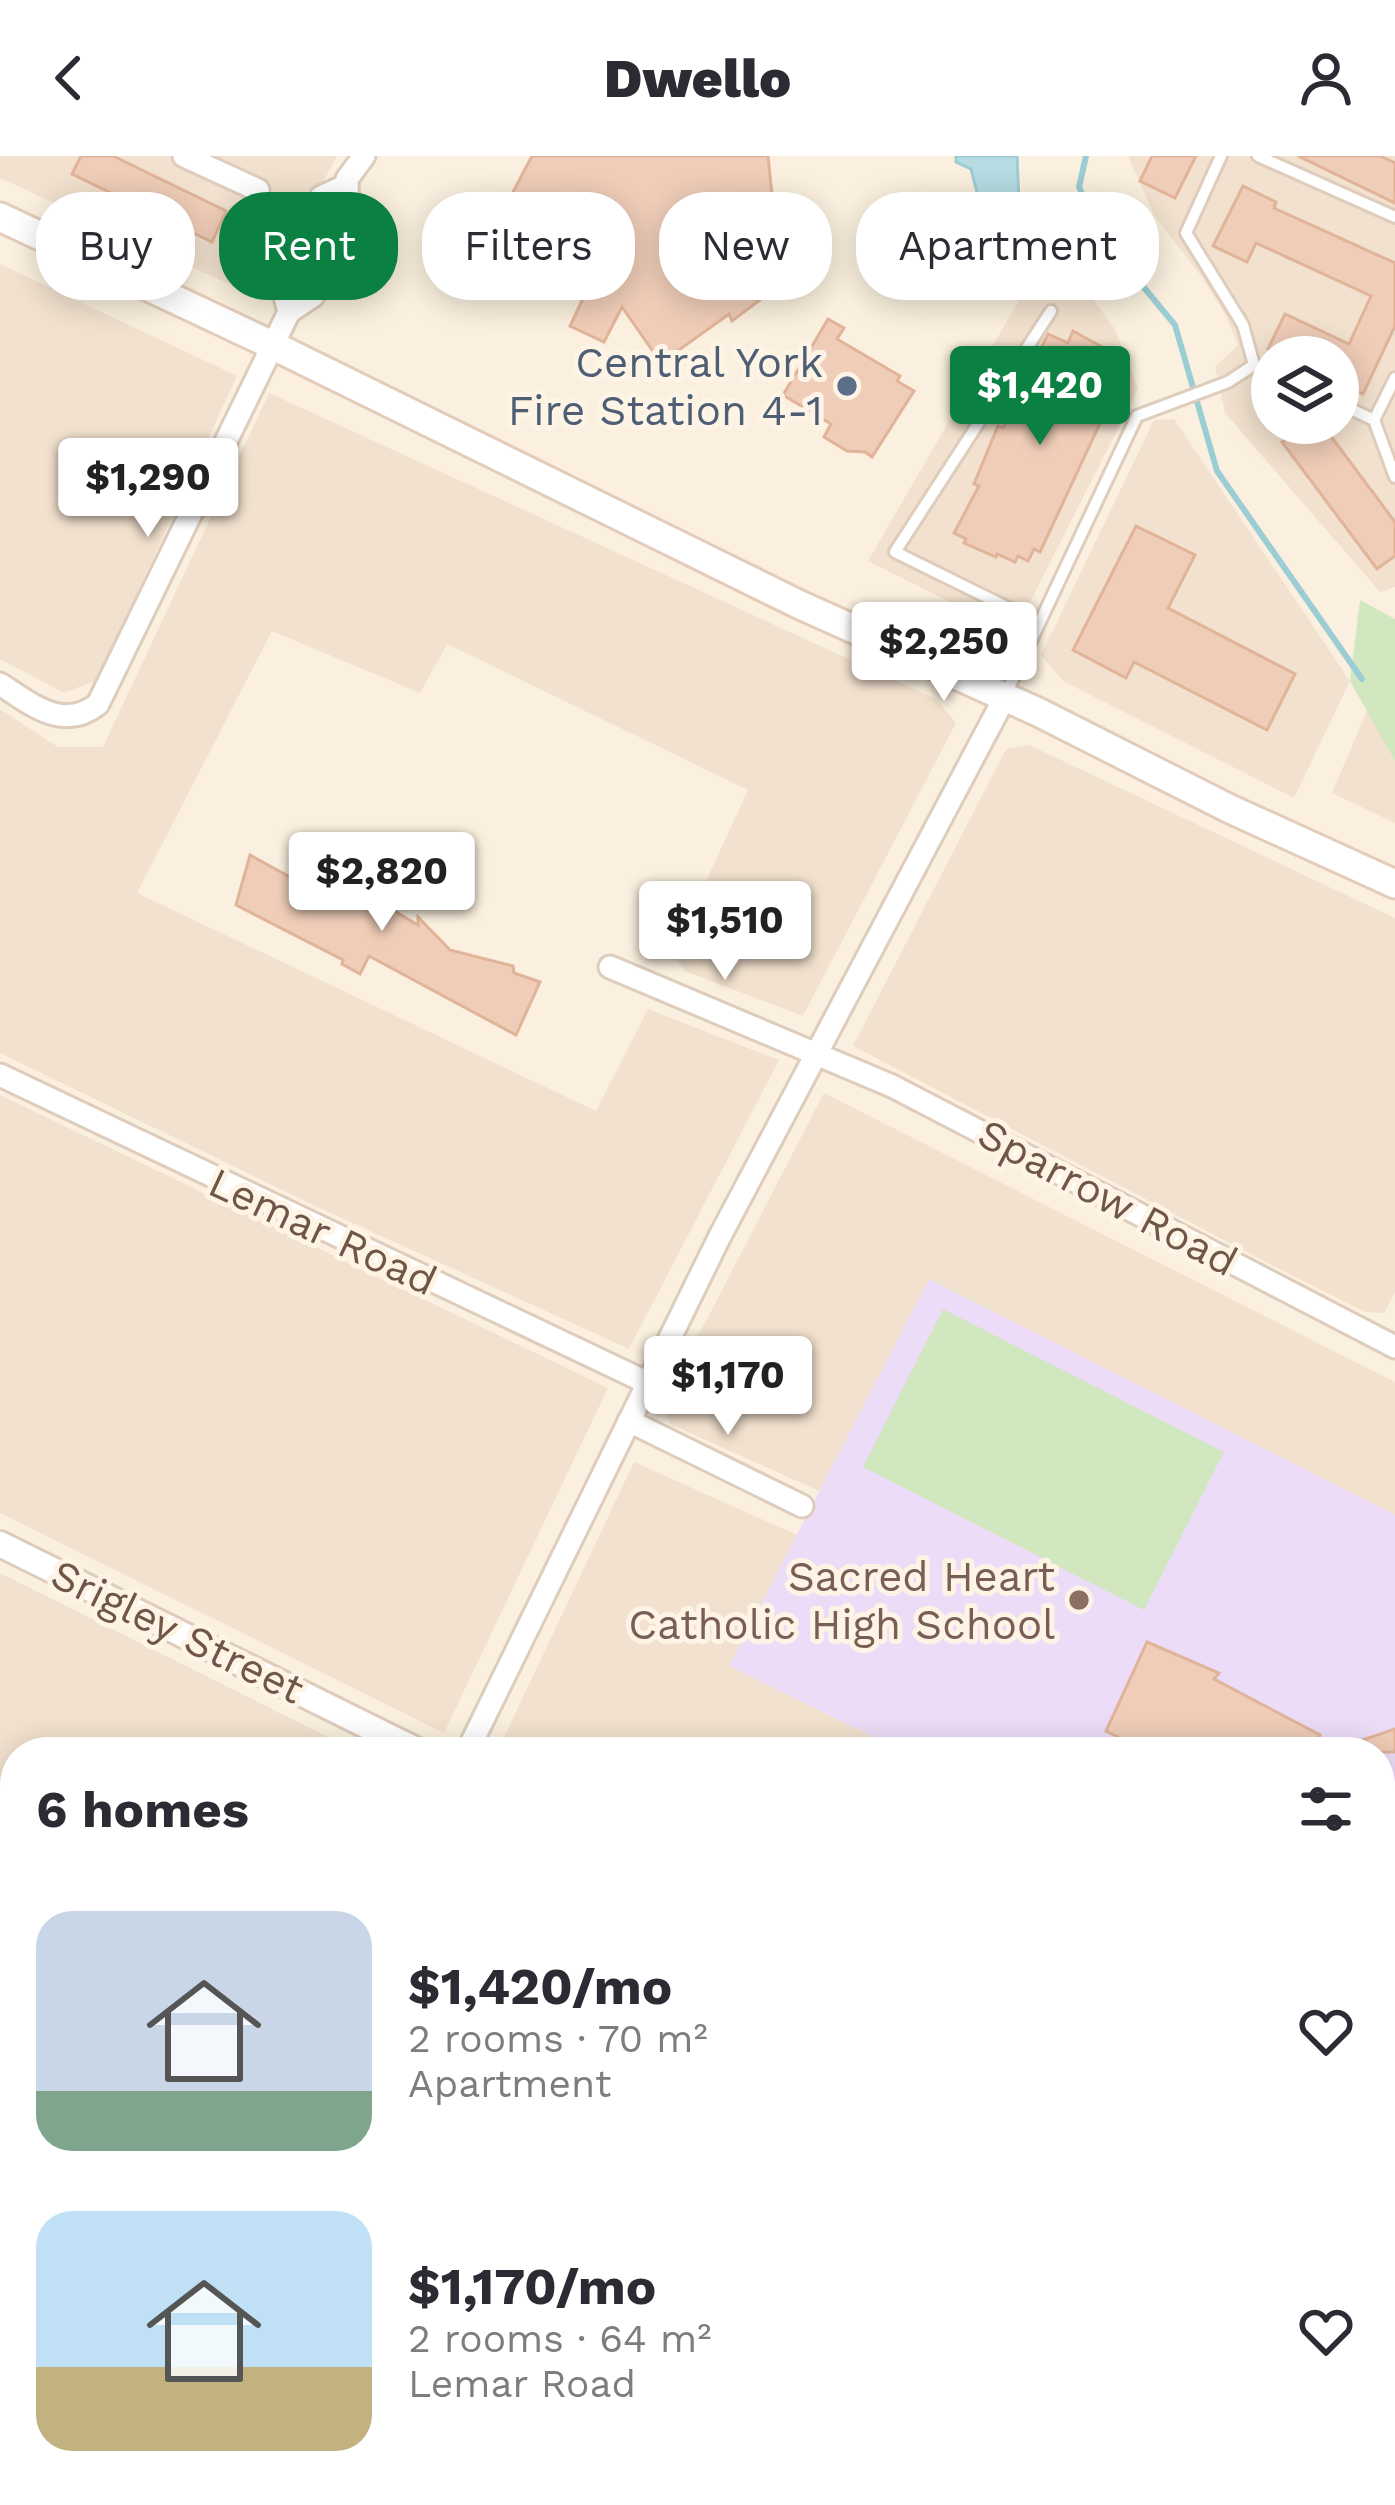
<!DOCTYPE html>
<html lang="en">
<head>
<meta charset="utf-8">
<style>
  :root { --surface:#fff; --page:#f7f7f7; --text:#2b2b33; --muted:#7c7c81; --accent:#0b8043 }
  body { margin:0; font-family:"Work Sans",sans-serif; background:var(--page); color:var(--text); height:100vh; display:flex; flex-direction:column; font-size:45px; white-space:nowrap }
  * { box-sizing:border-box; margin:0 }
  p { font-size:39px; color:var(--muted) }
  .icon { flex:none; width:66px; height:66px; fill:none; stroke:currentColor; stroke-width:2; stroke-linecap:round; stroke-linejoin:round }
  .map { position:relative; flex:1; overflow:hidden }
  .sheet { position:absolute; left:0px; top:1581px; width:1395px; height:768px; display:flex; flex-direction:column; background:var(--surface); border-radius:48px 48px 0 0; box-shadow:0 6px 30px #0003 }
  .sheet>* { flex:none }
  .top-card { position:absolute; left:36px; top:36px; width:1323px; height:108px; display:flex; gap:24px }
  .fabs { position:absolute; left:1251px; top:180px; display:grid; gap:24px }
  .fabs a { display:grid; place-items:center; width:108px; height:108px; border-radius:50%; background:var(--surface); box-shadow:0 6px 30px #0003; font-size:60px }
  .price { position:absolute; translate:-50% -102px; padding:0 27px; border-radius:12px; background:#fff; color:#222; font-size:39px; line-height:78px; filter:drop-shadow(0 3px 6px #0008) }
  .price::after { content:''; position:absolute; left:50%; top:72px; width:36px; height:27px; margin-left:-18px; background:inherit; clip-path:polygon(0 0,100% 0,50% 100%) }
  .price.on { background:var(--accent); color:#fff }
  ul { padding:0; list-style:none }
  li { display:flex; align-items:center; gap:36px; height:300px; padding:0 36px }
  li span { display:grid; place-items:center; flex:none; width:336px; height:240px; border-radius:36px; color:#555 }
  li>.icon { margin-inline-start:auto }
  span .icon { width:144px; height:144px; fill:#fffc; stroke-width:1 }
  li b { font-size:51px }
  h2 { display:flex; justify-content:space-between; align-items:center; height:144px; padding:0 36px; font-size:51px }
  .chip { padding:0 42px; border-radius:48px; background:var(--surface); box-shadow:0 6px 30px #0003; font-size:42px; line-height:108px }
  .chip.on { background:var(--accent); color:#fff }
  header { display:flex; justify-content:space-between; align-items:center; height:156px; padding:0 36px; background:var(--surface); font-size:54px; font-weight:800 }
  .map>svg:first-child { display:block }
</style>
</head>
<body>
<header><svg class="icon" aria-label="back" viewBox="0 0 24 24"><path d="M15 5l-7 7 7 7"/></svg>Dwello<svg class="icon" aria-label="person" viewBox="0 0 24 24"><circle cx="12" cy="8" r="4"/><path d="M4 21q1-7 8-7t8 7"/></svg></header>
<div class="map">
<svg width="1395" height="2349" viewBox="0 0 1395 2349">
  <rect width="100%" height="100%" fill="#fbf0df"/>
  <g fill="#f2e1ce" fill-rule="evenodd">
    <path d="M0 0H337L261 143 0 22Z"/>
    <path d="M1128 0H1395V431L1380 436 1225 257 1215 211 1238 189 1225 158 1201 120 1154 59ZM1272 201H1338V267H1272Z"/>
    <path d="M0 108 237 220 97 524 64 537 0 503Z"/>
    <path d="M1040 108 1095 146 1116 175 1138 233 1014 478 868 405Z"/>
    <path d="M269 237 936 543 956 567 803 860 685 815 672 799 748 634 447 488 420 537 272 475 137 737 596 955 648 853 779 904 629 1193 309 1047 0 897V553L58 591H103Z"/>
    <path d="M1174 263 1350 525 1294 642 1063 525 1041 499 1154 264Z"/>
    <path d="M1395 489V667L1332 637Z"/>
    <path d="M1029 589 1395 762V1136L1384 1157 1365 1156 1283 1115 853 890 1006 593Z"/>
    <path d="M824 937 1395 1226V1359L930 1123 819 1335 670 1268 660 1240 705 1167Z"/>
    <path d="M0 939 608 1232 444 1577 0 1357Z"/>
    <path d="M634 1306 797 1379 729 1510 905 1596H497Z"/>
    <path d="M0 1417 358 1596H15V1863L0 1855Z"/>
    <path d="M1380 1828 1395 1835V2046L1380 2039Z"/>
    <path d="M0 1888 15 1895V2333L0 2347Z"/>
    <path d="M1380 2102 1395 2109V2349H1213L1220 2334H1380Z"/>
    <path d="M102 2334H243L234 2349H86Z"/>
    <path d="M797 2334H905L904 2349H789Z"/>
    <path d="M984 2334H1172L1165 2349H1001Z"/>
  </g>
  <path fill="#eddcf7" d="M929 1123 1395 1359V1835L1380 1828V1596H905L729 1510Z"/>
  <g fill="#d0e7bf">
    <path d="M1360 444 1395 463V605L1350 525Z"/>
    <path d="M943 1153 1224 1296 1144 1454 863 1311Z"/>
    <path d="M245 2334H797L789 2349H236Z"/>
  </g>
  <path fill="#b5dde3" stroke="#9cccd4" stroke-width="3" d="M956 0H1017L1019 46 998 65 980 48 971 13 956 6Z"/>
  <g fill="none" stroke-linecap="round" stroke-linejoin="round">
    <g stroke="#9cccd4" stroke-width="6">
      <path d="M1086 0 1079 31 1103 82 1175 169 1217 315 1362 523"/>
      <path d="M456 2337 459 2334"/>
    </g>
  </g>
  <g fill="#efcdb8" stroke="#e1b499" stroke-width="3">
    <path d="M81 0H113L226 55 212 86 72 18Z"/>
    <path d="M532 0H768L775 68 783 69 777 108 760 144 732 165 729 158 661 207 622 151 604 186 570 170 598 111 529 79 535 65 505 51Z"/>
    <path d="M1152 0H1196L1175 42 1140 25Z"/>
    <path d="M1298 0H1380L1395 7V47Z"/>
    <path d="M1243 30 1276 46 1274 52 1395 107V170L1363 238 1338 226V201H1285L1268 193 1285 158 1349 188 1371 140 1256 87 1247 106 1213 90Z"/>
    <path d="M828 163 844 172 837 183 900 220 897 225 914 235 872 301 865 296 847 295 824 281 831 268 783 239Z"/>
    <path d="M1073 175 1124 203 1106 244 1110 246 1040 396 1034 393 1028 405 1018 400 1015 406 997 398 996 401 964 387 966 383 954 377 979 330 974 328 998 270 1003 272 1048 178 1068 187Z"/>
    <path d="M1307 267H1321L1395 366V400L1377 413 1282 286Z"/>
    <path d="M1136 370 1195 399 1168 452 1295 518 1267 574 1134 506 1126 522 1073 494Z"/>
    <path d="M342 682 392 707 376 744 418 769V761L450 794 513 810 514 817 540 826 516 879 369 800 360 818 342 808 343 804 236 749 250 699 317 736Z"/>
    <path d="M1147 1486 1219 1517 1214 1523 1320 1579 1312 1596H1149L1106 1575Z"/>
    <path d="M1395 1573V1596H1337L1336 1593Z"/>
  </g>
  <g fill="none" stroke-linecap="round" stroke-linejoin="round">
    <g stroke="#deccbc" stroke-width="16">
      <g id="service">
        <path d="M1221 0 1186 77 1243 169 1254 209"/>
        <path d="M1258 0 1395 61"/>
        <path d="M1338 247 1374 264"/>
        <path d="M1374 264 1395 321"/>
        <path d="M1374 264 1395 222"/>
        <path d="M1039 467 895 396 1051 155"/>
        <path d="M1005 540 1137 260 1228 226 1254 209 1272 217"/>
      </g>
    </g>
    <g stroke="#deccbc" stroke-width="27">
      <g id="minor">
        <path d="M184 0 258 34"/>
        <path d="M289 156 282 129 321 41 345 30"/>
        <path d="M0 528C31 548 63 576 98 548L289 156 313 140 348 64 347 23 364 0"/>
        <path d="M610 811 892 930 1395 1191"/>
        <path d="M0 919 648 1227"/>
        <path d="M629 1265 802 1350"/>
        <path d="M467 1596 720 1080 1005 541"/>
        <path d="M0 1870 15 1877"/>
        <path d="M38 2349 55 2334"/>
        <path d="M1184 2349 1191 2334"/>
      </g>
    </g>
    <g stroke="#deccbc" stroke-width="30">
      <g id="tertiary">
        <path d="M0 1388 420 1596"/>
        <path d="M1380 2066 1395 2073"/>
      </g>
    </g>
    <g stroke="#e3cdba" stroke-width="33">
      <path id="secondary" d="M0 61 274 190 798 448 1038 556 1230 653 1395 728"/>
    </g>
    <g stroke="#d3b19c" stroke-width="4.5" stroke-dasharray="3 9" stroke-linecap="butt">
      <path d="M257 55 265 59 277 84"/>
      <path d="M877 2334 908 2349"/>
    </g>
    <use href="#service" stroke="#fff" stroke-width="10"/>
    <use href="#minor" stroke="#fff" stroke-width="21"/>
    <use href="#tertiary" stroke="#fff" stroke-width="24"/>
    <use href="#secondary" stroke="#fff" stroke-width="27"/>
  </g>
  <circle fill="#5c6f8a" stroke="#fef4e5" stroke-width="4.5" cx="847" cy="230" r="12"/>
  <circle fill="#8d6e63" stroke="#fef4e5" stroke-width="4.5" cx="1079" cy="1444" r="12"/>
  <g text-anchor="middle" stroke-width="10" stroke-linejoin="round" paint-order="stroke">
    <g font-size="42" fill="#4e5e75" stroke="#fef4e5" text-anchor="end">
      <text x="823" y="221">Central York<tspan x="823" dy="48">Fire Station 4-1</tspan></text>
    </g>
    <g font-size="42" fill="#705648" stroke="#fef4e5">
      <text transform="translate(1108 1041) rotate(28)" y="15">Sparrow Road</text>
      <text transform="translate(323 1075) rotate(25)" y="15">Lemar Road</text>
      <text transform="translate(178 1475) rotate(26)" y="15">Srigley Street</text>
    </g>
    <g font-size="42" fill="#785e54" stroke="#fef4e5" text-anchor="end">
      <text x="1055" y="1435">Sacred Heart<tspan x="1055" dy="48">Catholic High School</tspan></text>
    </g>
  </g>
</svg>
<div class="fabs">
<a><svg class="icon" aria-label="layers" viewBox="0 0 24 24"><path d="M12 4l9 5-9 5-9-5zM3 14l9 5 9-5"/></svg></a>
</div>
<b class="price on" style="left:1040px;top:292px">$1,420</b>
<b class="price" style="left:148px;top:384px">$1,290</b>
<b class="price" style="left:944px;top:548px">$2,250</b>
<b class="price" style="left:382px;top:778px">$2,820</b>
<b class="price" style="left:725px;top:827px">$1,510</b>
<b class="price" style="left:728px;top:1282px">$1,170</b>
<div class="top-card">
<a class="chip">Buy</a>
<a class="chip on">Rent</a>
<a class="chip">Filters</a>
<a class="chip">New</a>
<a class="chip">Apartment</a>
</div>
<section class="sheet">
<h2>6 homes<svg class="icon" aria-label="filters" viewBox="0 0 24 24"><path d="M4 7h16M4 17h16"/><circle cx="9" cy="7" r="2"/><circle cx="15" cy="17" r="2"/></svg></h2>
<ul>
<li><span style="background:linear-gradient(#c9d6e8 75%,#7fa58c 0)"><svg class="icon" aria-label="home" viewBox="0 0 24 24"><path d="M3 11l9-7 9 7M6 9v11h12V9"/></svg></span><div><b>$1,420/mo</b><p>2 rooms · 70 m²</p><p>Apartment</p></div><svg class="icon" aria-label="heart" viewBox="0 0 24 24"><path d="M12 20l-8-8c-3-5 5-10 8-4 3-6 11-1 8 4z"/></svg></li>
<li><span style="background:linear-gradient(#bfe0f5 65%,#c2b280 0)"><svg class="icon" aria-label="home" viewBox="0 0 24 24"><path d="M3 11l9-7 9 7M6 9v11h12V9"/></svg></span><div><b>$1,170/mo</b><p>2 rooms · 64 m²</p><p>Lemar Road</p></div><svg class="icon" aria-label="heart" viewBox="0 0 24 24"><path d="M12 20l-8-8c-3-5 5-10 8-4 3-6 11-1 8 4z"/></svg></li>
</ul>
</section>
</div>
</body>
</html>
